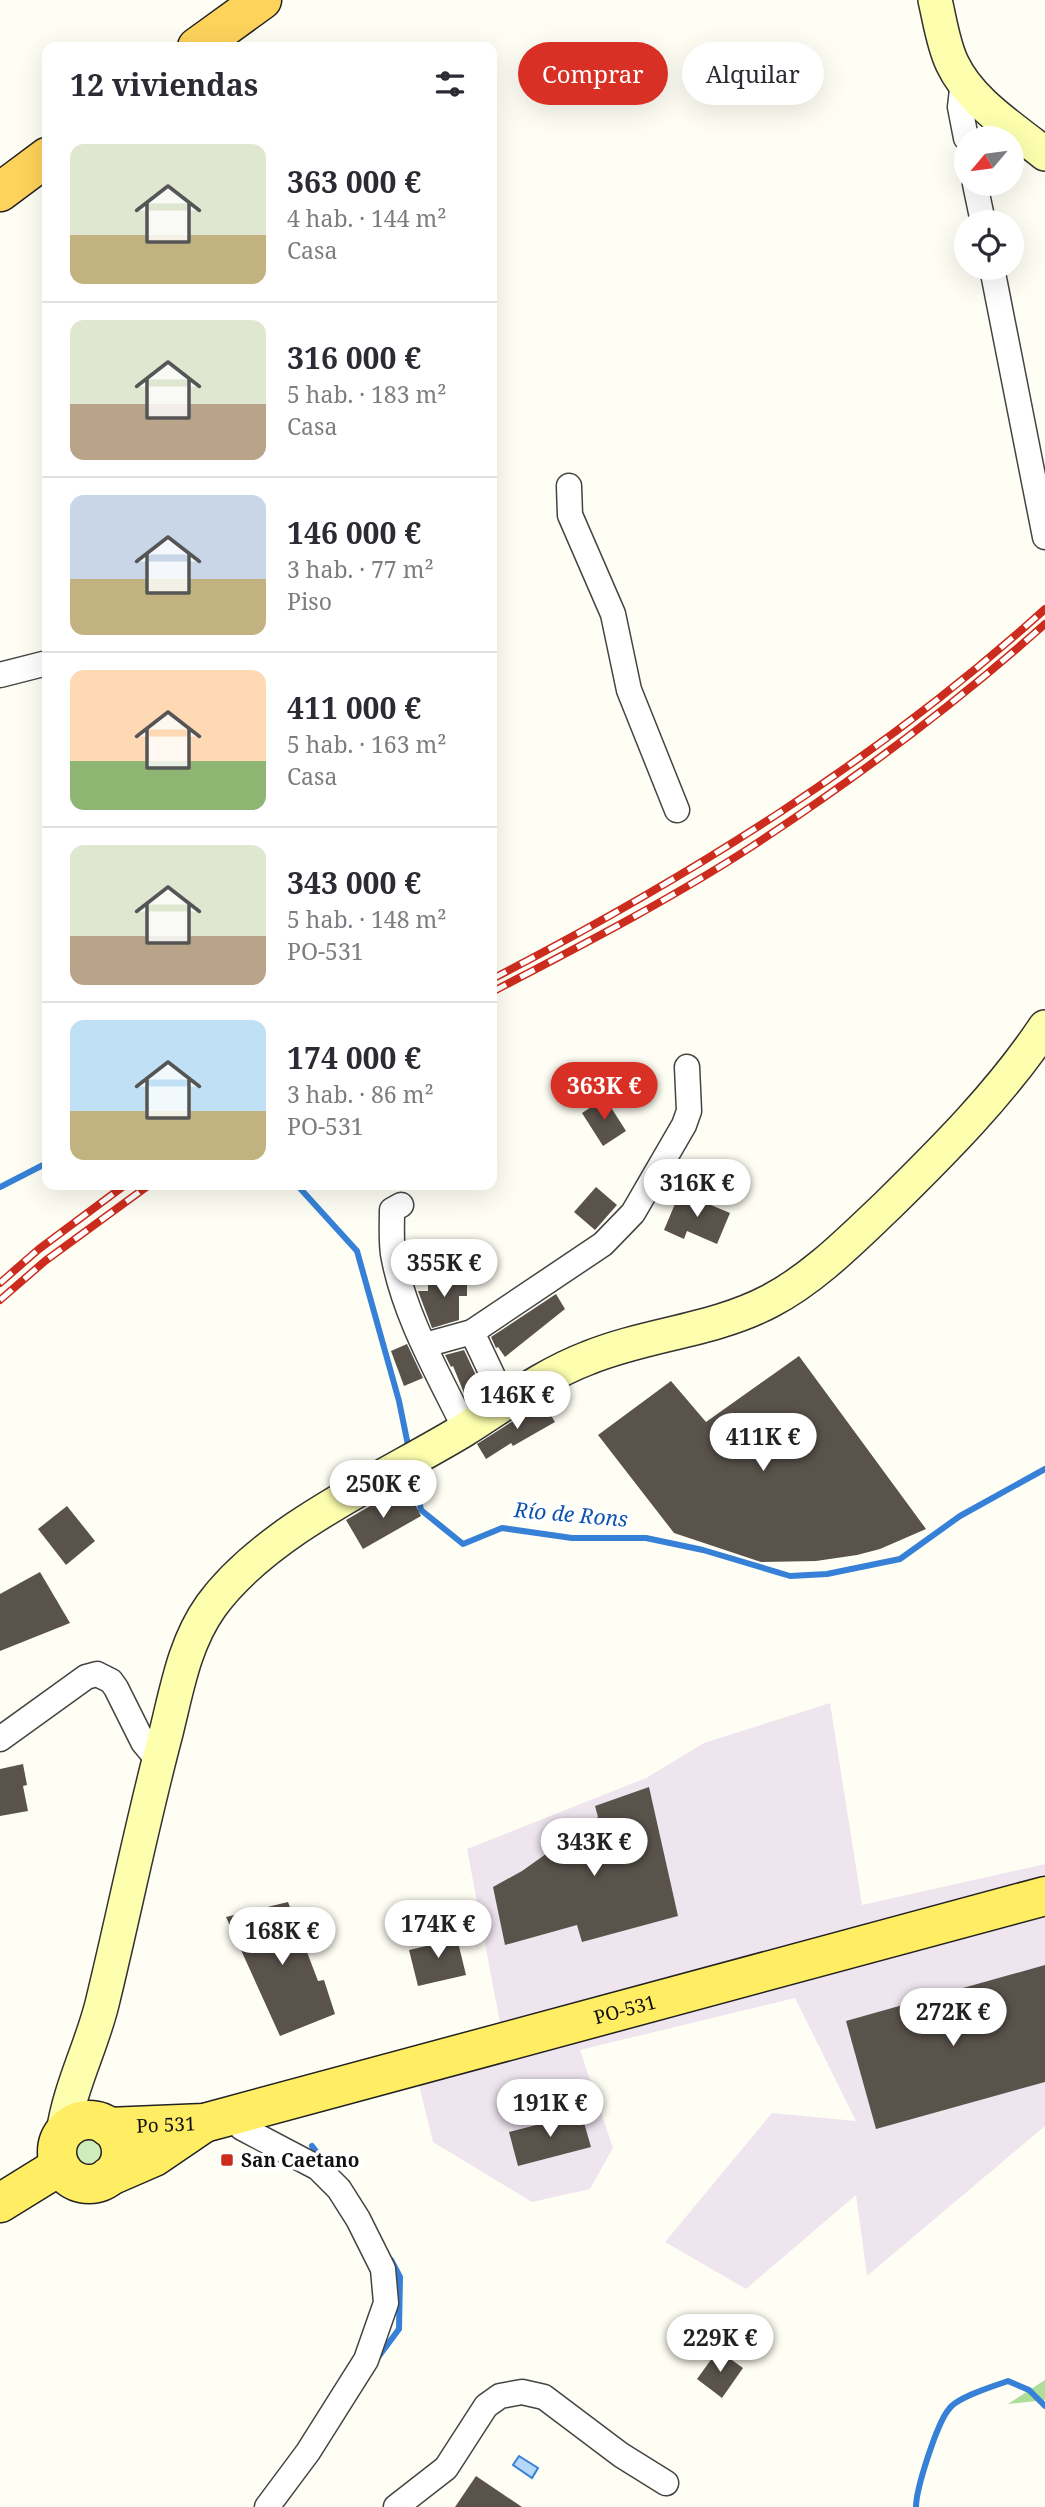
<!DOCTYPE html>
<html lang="es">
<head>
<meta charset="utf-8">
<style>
  :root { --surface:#fff; --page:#f7f7f7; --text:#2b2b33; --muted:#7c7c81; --line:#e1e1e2; --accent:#d93025 }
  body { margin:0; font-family:"Noto Serif",serif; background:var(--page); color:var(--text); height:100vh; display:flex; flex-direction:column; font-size:26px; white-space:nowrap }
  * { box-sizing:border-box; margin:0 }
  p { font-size:23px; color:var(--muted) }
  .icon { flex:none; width:38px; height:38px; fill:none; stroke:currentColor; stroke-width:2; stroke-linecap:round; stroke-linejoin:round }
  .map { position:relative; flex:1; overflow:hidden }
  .sheet { position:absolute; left:42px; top:42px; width:455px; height:1148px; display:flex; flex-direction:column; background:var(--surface); border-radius:14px; box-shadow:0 7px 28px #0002 }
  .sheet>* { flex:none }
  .guide { position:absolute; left:518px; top:42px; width:422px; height:63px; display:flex; gap:14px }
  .needle { width:46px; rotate:241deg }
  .fabs { position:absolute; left:954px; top:126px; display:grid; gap:14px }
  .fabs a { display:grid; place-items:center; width:70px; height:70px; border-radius:50%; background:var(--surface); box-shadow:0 7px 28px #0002; font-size:35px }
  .price { position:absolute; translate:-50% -60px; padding:0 16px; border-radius:24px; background:#fff; color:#222; font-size:23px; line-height:46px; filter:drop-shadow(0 2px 4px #0008) }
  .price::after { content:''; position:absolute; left:50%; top:42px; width:21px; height:16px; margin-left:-10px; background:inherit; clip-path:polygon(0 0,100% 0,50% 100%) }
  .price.active { background:var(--accent); color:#fff }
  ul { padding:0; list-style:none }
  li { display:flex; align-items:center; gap:21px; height:175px; padding:0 28px }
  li+li { border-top:2px solid var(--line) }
  li span { display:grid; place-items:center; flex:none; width:196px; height:140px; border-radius:14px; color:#555 }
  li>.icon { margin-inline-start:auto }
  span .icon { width:84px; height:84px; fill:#fffc; stroke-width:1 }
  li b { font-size:30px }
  h2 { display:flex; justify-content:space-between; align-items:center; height:84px; padding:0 28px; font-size:30px }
  .pill { padding:0 24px; border-radius:32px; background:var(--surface); box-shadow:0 7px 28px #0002; font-size:24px; line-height:63px }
  .pill.active { background:var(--accent); color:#fff }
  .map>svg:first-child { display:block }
</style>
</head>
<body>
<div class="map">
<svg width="1045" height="2507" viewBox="0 0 1045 2507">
  <rect width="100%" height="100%" fill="#fffef4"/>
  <path fill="#efe5ef" d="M830 1703 862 1905 1045 1864V2126L867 2276 856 2195 746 2289 665 2242 772 2113 856 2121 795 1998 580 2050 613 2148 590 2189 532 2202 433 2142 411 2053 501 2028 467 1849 646 1778 704 1743Z"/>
  <circle fill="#ceedba" cx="89" cy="2153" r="14"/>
  <path fill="#aedf98" d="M1045 2380V2400L1008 2404Z"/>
  <path fill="#b5d7fa" stroke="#3681d7" stroke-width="2" d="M519 2456 538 2468 532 2478 513 2465Z"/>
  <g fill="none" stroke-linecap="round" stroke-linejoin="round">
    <g stroke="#3681d7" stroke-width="6">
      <path d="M297 1185 357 1251 399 1401 409 1450"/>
      <path d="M0 1187 47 1163"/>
      <path d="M413 1471 421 1510 463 1544 502 1528 572 1538H646L703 1550 790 1576 827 1574 900 1559 960 1516 1045 1469"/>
      <path d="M312 2146 322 2159"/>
      <path d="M379 2356 399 2329 400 2277 391 2260"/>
      <path d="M916 2507C916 2489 937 2423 949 2409 957 2397 994 2386 1008 2381L1029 2390 1045 2406"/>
    </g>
  </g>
  <g fill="#5a534c">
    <path d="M605 1098 626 1131 603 1146 582 1113Z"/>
    <path d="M596 1187 617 1205 595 1230 574 1212Z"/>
    <path d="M680 1192 730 1213 717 1244 687 1231 684 1239 664 1230Z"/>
    <path d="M467 1274V1296H459V1320L432 1328 418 1291H428V1279H452V1275Z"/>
    <path d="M556 1294 565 1309 505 1357 498 1347 496 1348 491 1337Z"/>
    <path d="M407 1344 423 1378 404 1386 391 1351Z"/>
    <path d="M464 1350 481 1386 464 1393 453 1366 451 1367 445 1355Z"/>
    <path d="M799 1356 926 1529 880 1549 857 1555 816 1561 761 1562 674 1533 598 1435 671 1381 706 1422Z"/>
    <path d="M543 1402 555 1422 513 1446 511 1443 486 1459 477 1444Z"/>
    <path d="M410 1494 421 1516 363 1549 346 1520 377 1502 381 1509Z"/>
    <path d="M67 1506 95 1541 66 1565 38 1529Z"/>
    <path d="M40 1572 70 1623 0 1651V1594Z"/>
    <path d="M23 1764 27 1785 23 1786 28 1811 0 1816V1769Z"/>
    <path d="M649 1787 678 1916 582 1942 577 1925 505 1945 493 1887 522 1871 598 1817 595 1806Z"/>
    <path d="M288 1902 318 1981 324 1980 335 2014 280 2036 226 1917Z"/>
    <path d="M455 1930 466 1975 418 1986 409 1950 435 1944 433 1935Z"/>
    <path d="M1045 1965V2082L876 2129 846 2021Z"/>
    <path d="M567 2112 568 2116 581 2112 591 2147 518 2166 509 2132 548 2122 547 2117Z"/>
    <path d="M718 2350 743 2368 722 2398 697 2379Z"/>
    <path d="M476 2476 522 2507H455Z"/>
  </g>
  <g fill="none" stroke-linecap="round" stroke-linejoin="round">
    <g stroke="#444" stroke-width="27">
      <g id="minor">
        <path d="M963 81 960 107 966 138"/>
        <path d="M975 184 983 222"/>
        <path d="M992 268 1045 537"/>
        <path d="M569 486 570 515 613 614 629 690 677 810"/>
        <path d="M0 675 47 663"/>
        <path d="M401 1205 392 1210C392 1224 391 1240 393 1254 404 1316 438 1373 465 1429"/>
        <path d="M472 1332 506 1404"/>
        <path d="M425 1345 472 1332 603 1244 633 1213 684 1125 689 1111 687 1067"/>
        <path d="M0 1739 86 1677 97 1674 111 1681 116 1688 143 1742 158 1760"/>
        <path d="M242 2128 318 2168 339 2189 358 2219 383 2269 386 2303 366 2360 308 2452 267 2507"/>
        <path d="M396 2507 446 2468 486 2406 500 2396 522 2392 544 2397 621 2455 666 2483"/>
      </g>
    </g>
    <g stroke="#333" stroke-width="36">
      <g id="secondary">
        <path d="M935 0C940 21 943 44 952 63 970 102 1013 128 1045 154"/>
        <path d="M63 2134C69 2089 91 2048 102 2004 124 1914 142 1823 166 1733 177 1689 184 1644 211 1606 266 1530 383 1479 464 1430 504 1405 543 1375 588 1358 647 1334 713 1331 770 1301 814 1278 851 1240 887 1206 943 1151 1001 1093 1045 1027"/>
      </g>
    </g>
    <g stroke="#222" stroke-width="41">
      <g id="primary">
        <circle cx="89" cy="2152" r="32"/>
        <path id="s1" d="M108 2127 204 2123 1045 1896"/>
        <path d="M108 2177 154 2157 204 2123"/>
        <path d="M0 2203 60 2166"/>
      </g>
    </g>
    <g stroke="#222" stroke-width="41">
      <g id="trunk">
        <path d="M197 47 262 0"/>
        <path d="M0 192 47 157"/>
      </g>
    </g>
    <use href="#minor" stroke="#fff" stroke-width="24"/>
    <use href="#secondary" stroke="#fdffaf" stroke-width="33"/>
    <use href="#primary" stroke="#ffee64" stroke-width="38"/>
    <use href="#trunk" stroke="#fed35c" stroke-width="38"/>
    <g stroke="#cc2c1d" stroke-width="8">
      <g id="rail">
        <path d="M492 979C690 877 879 759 1045 609"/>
        <path d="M492 992C578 947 666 902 748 849 852 781 952 707 1045 624"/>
        <path d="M0 1283 39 1249 125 1185"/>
        <path d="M0 1300 45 1261 149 1185"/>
      </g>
    </g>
    <use href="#rail" stroke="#fff" stroke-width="5" stroke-dasharray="16" stroke-linecap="butt"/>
  </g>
  <rect fill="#cc2c1d" stroke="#fff" stroke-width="2.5" x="220" y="2153" width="14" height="14" rx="3.5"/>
  <g text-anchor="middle" stroke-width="7" stroke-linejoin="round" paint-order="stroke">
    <g font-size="19" fill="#111" stroke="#fff">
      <text dy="7" stroke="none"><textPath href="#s1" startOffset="532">PO-531</textPath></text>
      <text dy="7" stroke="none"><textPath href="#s1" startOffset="58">Po 531</textPath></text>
    </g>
    <g font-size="19" font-weight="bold" fill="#111" stroke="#fff" text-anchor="start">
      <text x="241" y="2167">San Caetano</text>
    </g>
    <g font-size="21" font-style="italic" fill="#0f53ad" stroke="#fff">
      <text transform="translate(571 1515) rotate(5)" y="7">Río de Rons</text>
    </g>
  </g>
</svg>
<div class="fabs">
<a><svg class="needle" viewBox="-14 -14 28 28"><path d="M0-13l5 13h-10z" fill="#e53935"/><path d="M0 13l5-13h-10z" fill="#7c7c81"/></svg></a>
<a><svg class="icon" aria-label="locate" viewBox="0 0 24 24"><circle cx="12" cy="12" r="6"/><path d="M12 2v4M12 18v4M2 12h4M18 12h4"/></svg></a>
</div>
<b class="price active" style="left:604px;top:1122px">363K €</b>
<b class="price" style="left:697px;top:1219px">316K €</b>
<b class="price" style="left:444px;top:1299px">355K €</b>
<b class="price" style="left:517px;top:1431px">146K €</b>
<b class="price" style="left:763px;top:1473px">411K €</b>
<b class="price" style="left:383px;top:1520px">250K €</b>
<b class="price" style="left:594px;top:1878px">343K €</b>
<b class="price" style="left:438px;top:1960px">174K €</b>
<b class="price" style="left:282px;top:1967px">168K €</b>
<b class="price" style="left:953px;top:2048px">272K €</b>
<b class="price" style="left:550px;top:2139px">191K €</b>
<b class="price" style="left:720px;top:2374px">229K €</b>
<div class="guide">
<a class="pill active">Comprar</a>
<a class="pill">Alquilar</a>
</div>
<section class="sheet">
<h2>12 viviendas<svg class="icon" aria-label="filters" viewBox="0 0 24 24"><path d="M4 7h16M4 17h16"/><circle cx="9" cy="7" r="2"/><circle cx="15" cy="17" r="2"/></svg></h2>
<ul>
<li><span style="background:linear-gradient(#dfe7d0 65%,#c2b280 0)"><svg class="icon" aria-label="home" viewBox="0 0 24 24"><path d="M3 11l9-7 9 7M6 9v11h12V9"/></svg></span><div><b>363 000 €</b><p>4 hab. · 144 m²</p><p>Casa</p></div></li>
<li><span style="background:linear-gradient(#dfe7d0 60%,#b9a48a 0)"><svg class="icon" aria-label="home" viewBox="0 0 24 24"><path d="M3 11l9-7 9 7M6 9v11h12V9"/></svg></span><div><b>316 000 €</b><p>5 hab. · 183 m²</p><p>Casa</p></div></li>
<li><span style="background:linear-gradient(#c9d6e8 60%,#c2b280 0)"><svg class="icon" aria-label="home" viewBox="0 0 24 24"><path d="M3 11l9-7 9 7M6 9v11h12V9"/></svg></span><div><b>146 000 €</b><p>3 hab. · 77 m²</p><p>Piso</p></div></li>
<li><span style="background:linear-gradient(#ffd9b3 65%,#8fb573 0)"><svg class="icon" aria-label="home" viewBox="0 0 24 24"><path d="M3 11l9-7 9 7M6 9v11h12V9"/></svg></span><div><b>411 000 €</b><p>5 hab. · 163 m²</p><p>Casa</p></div></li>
<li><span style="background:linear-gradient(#dfe7d0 65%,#b9a48a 0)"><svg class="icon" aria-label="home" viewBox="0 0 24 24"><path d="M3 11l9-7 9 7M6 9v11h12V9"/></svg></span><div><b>343 000 €</b><p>5 hab. · 148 m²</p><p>PO-531</p></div></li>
<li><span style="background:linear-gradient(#bfe0f5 65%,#c2b280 0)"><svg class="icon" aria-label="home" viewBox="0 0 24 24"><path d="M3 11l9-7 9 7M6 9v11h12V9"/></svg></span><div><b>174 000 €</b><p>3 hab. · 86 m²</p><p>PO-531</p></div></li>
</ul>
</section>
</div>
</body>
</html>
